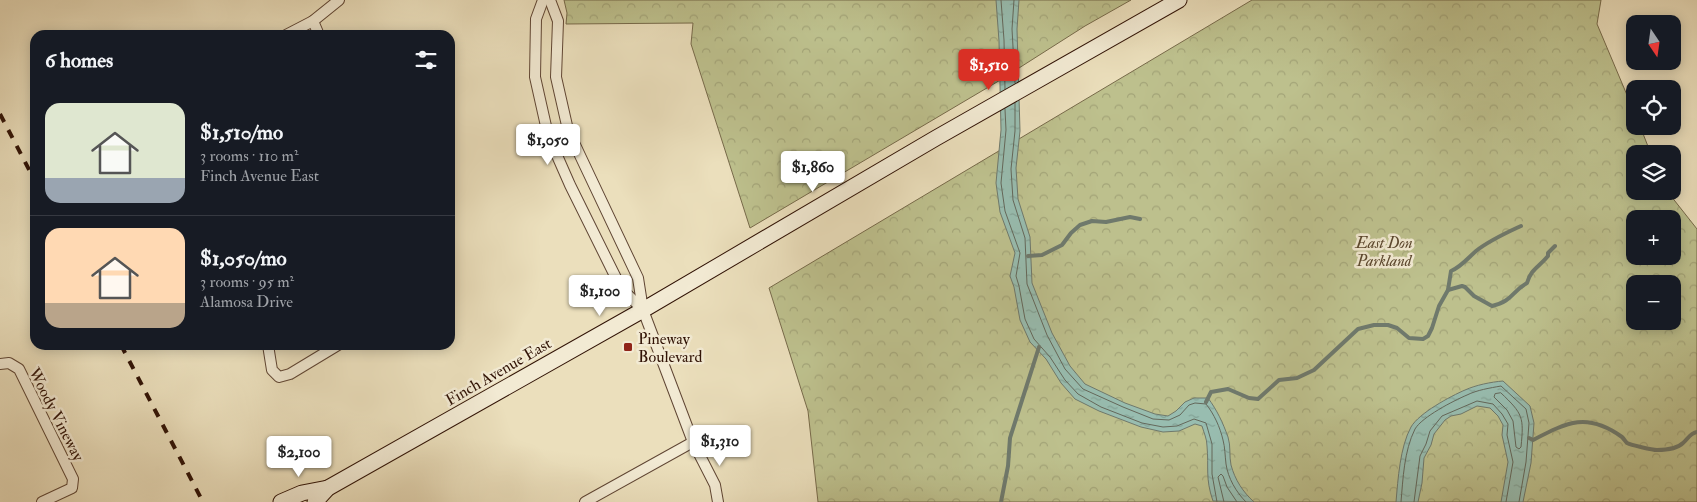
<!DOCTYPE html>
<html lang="en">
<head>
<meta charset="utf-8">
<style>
  :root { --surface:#171b24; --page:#242831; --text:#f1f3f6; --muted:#9ea1a6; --line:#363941; --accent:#d93025 }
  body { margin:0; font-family:"IM FELL Double Pica",serif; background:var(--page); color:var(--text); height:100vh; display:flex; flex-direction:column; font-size:19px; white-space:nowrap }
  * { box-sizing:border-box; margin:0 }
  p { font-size:16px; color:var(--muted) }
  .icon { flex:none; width:28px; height:28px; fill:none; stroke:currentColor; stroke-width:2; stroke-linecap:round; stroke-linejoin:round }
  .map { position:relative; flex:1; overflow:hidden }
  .details { position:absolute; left:30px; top:30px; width:425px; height:320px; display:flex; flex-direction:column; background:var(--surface); border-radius:15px; box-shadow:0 2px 12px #0003 }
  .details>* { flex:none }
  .needle { width:32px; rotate:167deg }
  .controls { position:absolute; left:1626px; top:15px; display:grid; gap:10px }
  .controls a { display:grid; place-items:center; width:55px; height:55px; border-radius:10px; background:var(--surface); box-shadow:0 2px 12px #0003; font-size:25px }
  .price { position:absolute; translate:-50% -42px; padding:0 11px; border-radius:5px; background:#fff; color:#222; font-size:16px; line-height:32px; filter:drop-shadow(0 1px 2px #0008) }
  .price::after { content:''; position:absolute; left:50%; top:30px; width:15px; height:11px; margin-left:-8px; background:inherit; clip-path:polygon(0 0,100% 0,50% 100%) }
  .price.on { background:var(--accent); color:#fff }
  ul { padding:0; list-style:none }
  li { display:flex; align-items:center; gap:15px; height:125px; padding:0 15px }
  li+li { border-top:1px solid var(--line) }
  li span { display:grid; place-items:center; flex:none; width:140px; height:100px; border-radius:15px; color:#555 }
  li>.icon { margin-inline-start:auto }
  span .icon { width:60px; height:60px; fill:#fffc; stroke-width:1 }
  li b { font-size:21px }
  h2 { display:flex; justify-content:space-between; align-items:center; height:60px; padding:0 15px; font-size:21px }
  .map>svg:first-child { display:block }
</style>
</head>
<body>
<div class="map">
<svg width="1697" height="502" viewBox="0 0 1697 502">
  <defs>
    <pattern id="park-crowns" width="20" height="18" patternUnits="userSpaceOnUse" patternTransform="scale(1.25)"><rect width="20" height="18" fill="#bdc08d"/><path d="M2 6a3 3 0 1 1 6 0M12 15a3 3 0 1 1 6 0" fill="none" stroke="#a3a478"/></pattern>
    <pattern id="water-ripples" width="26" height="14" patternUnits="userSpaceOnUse" patternTransform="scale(1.25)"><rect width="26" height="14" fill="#98bdb0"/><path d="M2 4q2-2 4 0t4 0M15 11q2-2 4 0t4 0" fill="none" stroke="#83a296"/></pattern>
  </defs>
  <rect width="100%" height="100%" fill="#ebdfbc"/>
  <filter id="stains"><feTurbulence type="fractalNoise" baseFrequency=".004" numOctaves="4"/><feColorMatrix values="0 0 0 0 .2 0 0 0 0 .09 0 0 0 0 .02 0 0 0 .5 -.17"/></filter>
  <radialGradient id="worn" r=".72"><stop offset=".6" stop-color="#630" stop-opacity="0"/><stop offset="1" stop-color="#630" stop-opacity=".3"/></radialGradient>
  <g fill="url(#park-crowns)" stroke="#776a4a" fill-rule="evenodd">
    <path d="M564 0H1131L1085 26 997 82 750 228 691 44 693 23 566 24 567 13Z"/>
    <path d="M1252 0H1601L1597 24 1635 114V126H1640L1651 154H1635V191H1667L1697 229V502H818L808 411 769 288ZM1635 219H1672V256H1635ZM1635 284H1672V321H1635Z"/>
  </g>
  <g fill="url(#water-ripples)" stroke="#6f796c">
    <path d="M996 0H1019L1017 29 1020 131 1016 168 1018 199 1030 237 1032 283 1052 333 1070 366 1085 384 1125 403 1155 414 1168 416 1176 411 1185 402 1194 398H1208C1217 410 1223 423 1228 437 1231 446 1229 456 1231 465 1235 480 1243 492 1254 502L1213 501C1205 478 1209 468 1207 446 1207 439 1204 433 1202 426L1195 424 1179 431 1163 432 1141 427 1099 411 1075 399 1061 383 1046 359 1030 342 1020 320 1014 287 1010 276 1015 253 1000 212 996 183 1001 130 999 41Z"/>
    <path d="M1503 381 1530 406 1534 423 1531 463 1523 502H1501L1508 462 1502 435 1503 425 1498 416 1490 408 1477 406 1461 414 1451 416 1445 420 1434 434 1431 445 1424 458 1422 483 1418 502H1396C1398 479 1400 447 1411 427 1419 413 1451 396 1465 390 1476 385 1491 382 1503 381Z"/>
  </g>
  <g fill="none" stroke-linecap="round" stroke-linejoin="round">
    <g stroke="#64685b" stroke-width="1">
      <path d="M1001 0 1004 40 1005 89"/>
      <path d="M1014 0 1012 29 1015 83"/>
      <path d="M1015 103V131L1011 169 1013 200 1025 238 1027 284 1047 335 1065 369 1083 389 1123 407 1153 419 1169 420 1180 415 1189 405 1195 403 1206 404C1214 414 1220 427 1223 440 1225 447 1225 456 1226 464 1228 478 1236 492 1246 502"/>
      <path d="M1005 109 1006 130 1001 183 1005 211 1020 253 1016 276 1019 286 1025 319 1034 339 1050 357 1065 380 1078 394 1101 407 1142 423 1163 427 1177 426 1194 419 1206 423 1212 444V474L1217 502"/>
      <path d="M1501 393C1523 414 1524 417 1521 447L1519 449 1516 447 1513 421 1507 410 1494 397 1495 394Z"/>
      <path d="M1224 502 1218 477 1221 474 1223 476 1227 487 1237 502"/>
      <path d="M1401 502C1403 479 1404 451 1415 429 1422 417 1453 401 1467 395 1477 390 1490 388 1501 386L1526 409 1529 423 1526 462 1519 502"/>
      <path d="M1414 502 1420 456 1426 444 1430 431 1442 416 1477 401 1493 404 1502 414 1508 424 1507 435 1513 462 1506 502"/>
    </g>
    <g stroke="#6f796c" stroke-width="4">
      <path d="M1028 256 1042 255 1062 245 1071 233 1080 225 1092 221 1106 222 1130 217 1140 219"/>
      <path d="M1448 290 1462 286 1465 287 1474 296 1492 306C1513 301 1511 292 1527 283 1531 269 1539 267 1548 256V253L1555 246"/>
      <path d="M1206 402 1211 392 1228 389 1249 398 1258 399 1279 380 1297 378 1314 370 1358 329 1374 325H1388L1397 328 1409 338 1423 339 1428 336 1432 328 1439 306 1448 290 1451 271C1461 267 1468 258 1476 251 1490 240 1506 233 1521 226"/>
      <path d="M1529 438 1533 440C1568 422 1587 412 1622 437 1624 439 1625 441 1627 443 1631 445 1652 450 1657 450 1665 450 1677 449 1683 443 1688 439 1690 433 1697 432"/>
      <path d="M1001 502 1008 466 1010 438 1039 347"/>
    </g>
    <g stroke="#604634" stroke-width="12">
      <g id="minor">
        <path d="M543 0 536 19 535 77 548 135 570 185 621 288 643 310"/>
        <path d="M550 0 558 21 556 77 568 130 638 278 643 310 693 442 715 485 718 502"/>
        <path d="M313 21 319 35"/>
        <path d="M286 35 313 21 339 0"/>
        <path d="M268 345 272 370 279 377 290 374 338 345"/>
        <path d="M0 364 9 363 19 369 73 479 72 488 42 502"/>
        <path d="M585 502 693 442"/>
      </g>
    </g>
    <g stroke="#311306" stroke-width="17">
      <g id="secondary">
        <path d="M281 502 302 493 328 488"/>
        <path d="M315 502 328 488 643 310 936 138 1179 0"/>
      </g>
    </g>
    <use href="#minor" stroke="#f2ead3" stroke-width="10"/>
    <use href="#secondary" stroke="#f2ead3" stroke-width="15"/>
    <g stroke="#311306" stroke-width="4" stroke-dasharray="9 9" stroke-linecap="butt">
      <path d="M0 114 35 181"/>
      <path d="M121 345 203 502"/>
    </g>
  </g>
  <rect fill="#8f2418" stroke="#f2ead3" stroke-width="2" x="623" y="342" width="10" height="10" rx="2.5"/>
  <g text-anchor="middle" stroke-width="5" stroke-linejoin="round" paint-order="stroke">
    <g font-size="16" font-style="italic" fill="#5b472e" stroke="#f2ead3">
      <text x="1384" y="248">East Don<tspan x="1384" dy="18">Parkland</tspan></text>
    </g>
    <g font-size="16" fill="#311306" stroke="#f2ead3" text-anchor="start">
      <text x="638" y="344">Pineway<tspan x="638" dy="18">Boulevard</tspan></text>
    </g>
    <g font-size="16" fill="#311306" stroke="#f2ead3">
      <text transform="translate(498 371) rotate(-30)" y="6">Finch Avenue East</text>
      <text transform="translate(57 414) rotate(63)" y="6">Woody Vineway</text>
    </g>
  </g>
  <rect width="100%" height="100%" filter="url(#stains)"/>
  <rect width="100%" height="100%" fill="url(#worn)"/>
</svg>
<div class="controls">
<a><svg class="needle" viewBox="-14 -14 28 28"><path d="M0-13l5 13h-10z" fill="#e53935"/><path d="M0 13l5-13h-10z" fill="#9ea1a6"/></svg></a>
<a><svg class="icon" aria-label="locate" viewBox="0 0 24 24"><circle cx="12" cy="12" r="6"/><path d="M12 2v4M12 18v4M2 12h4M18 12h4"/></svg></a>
<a><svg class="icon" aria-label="layers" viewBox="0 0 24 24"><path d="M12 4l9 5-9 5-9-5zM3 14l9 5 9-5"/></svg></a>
<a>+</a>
<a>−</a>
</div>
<b class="price on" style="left:989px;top:91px">$1,510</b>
<b class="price" style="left:548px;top:166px">$1,050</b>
<b class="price" style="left:813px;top:193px">$1,860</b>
<b class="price" style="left:600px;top:317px">$1,100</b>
<b class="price" style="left:720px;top:467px">$1,310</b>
<b class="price" style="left:299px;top:478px">$2,100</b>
<section class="details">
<h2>6 homes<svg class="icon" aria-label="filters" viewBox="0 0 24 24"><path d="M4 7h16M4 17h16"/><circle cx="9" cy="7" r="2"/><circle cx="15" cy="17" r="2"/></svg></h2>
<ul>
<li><span style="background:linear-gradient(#dfe7d0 75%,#9aa5b1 0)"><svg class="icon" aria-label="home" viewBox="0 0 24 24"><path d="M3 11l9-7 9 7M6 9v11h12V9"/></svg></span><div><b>$1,510/mo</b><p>3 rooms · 110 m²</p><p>Finch Avenue East</p></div></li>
<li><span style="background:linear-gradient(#ffd9b3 75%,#b9a48a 0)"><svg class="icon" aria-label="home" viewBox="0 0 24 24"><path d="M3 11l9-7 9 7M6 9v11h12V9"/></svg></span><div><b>$1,050/mo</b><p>3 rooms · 95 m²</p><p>Alamosa Drive</p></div></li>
</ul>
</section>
</div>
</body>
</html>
